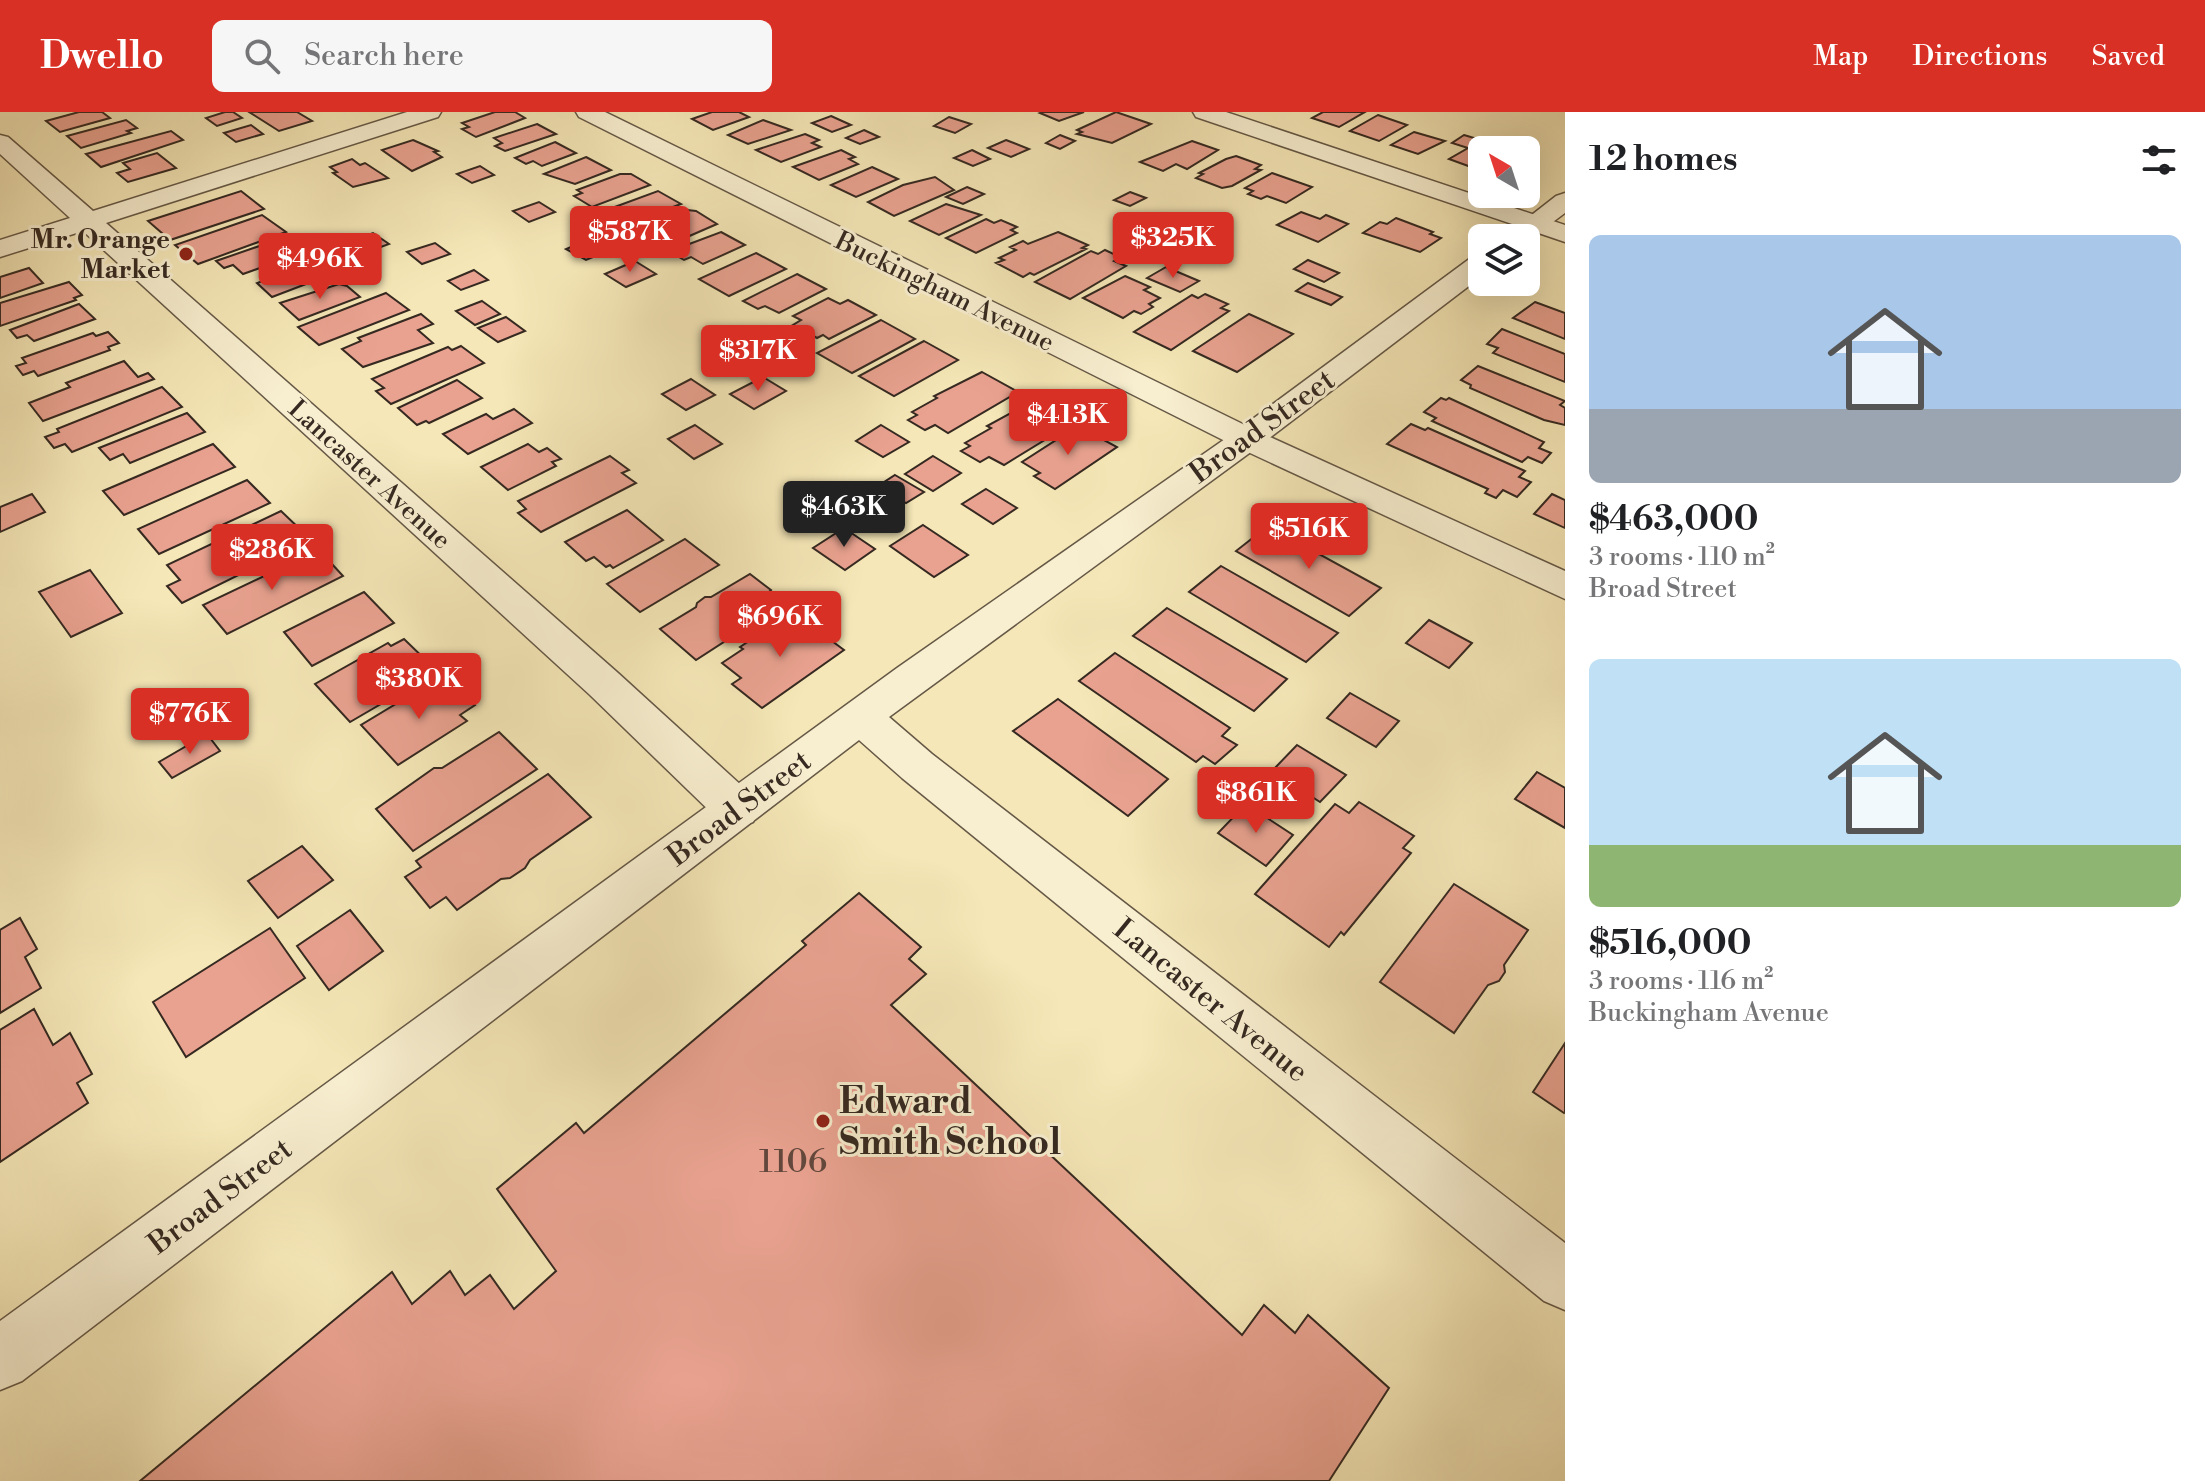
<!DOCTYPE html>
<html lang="en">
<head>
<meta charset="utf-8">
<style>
  :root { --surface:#fff; --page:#f6f6f6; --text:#202124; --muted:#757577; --accent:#d93025 }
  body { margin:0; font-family:"Libre Bodoni",serif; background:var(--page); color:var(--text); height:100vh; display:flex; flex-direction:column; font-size:30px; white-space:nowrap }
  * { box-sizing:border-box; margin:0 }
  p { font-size:26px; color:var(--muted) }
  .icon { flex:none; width:44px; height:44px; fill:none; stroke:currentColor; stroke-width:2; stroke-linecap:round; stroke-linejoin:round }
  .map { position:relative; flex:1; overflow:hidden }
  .drawer { display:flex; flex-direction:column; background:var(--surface); width:640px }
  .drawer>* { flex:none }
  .needle { width:52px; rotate:321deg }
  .buttons { position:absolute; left:1468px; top:24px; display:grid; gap:16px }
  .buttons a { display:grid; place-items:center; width:72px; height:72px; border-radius:12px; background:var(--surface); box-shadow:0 8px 32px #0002; font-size:40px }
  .price { position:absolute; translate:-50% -68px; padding:0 18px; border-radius:8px; background:var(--accent); color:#fff; font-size:26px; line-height:52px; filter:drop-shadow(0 2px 4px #0008) }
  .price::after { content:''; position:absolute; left:50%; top:48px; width:24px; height:18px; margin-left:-12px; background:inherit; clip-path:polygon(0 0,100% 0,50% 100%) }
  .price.on { background:#222; color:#fff }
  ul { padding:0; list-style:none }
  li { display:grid; align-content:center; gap:16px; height:424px; padding:0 24px }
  li span { display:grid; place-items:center; height:248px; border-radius:12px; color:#555 }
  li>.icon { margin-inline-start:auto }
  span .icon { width:144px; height:144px; fill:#fffc; stroke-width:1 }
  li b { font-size:34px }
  h2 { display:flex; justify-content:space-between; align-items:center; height:96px; padding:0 24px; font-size:34px }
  header { display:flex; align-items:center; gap:48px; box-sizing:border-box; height:112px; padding:0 40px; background:var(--accent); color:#fff }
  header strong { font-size:38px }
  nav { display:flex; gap:44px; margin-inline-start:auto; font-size:28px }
  .search { width:560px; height:72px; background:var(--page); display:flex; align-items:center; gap:20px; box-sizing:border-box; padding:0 28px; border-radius:12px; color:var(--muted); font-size:30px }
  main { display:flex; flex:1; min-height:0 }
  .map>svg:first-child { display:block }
</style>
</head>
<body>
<header>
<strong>Dwello</strong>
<div class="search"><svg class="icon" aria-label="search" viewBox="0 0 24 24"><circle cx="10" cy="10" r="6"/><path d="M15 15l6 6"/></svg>Search here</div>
<nav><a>Map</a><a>Directions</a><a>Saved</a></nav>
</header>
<main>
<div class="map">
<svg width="1565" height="1369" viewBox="0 0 1565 1369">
  <rect width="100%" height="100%" fill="#f5e7b7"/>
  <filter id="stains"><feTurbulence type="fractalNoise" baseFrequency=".0025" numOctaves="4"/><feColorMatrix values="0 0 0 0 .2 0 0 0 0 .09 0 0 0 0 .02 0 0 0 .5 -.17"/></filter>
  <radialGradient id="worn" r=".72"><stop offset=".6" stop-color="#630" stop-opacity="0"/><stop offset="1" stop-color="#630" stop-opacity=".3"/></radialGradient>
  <g fill="#e9a290" stroke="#352921" stroke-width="2">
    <path d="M79 0H102L110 6 60 20 46 9Z"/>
    <path d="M225 0H233L242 6 217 14 206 6Z"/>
    <path d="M249 0H297L312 9 279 19Z"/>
    <path d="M495 0H515L525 6 476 25 462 17 469 15 462 11Z"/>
    <path d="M712 0H739L749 5 713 18 692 7Z"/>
    <path d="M1084 0 1059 9 1040 1 1043 0Z"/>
    <path d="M1116 0 1151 12 1112 31 1077 22 1082 20 1077 18Z"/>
    <path d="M1323 0H1365L1339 15 1312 6Z"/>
    <path d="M1378 3 1407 13 1379 29 1350 19Z"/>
    <path d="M831 4 851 13 832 20 812 11Z"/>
    <path d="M949 5 971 12 955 21 934 14Z"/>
    <path d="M126 8 137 16 127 19 131 21 81 36 67 24Z"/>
    <path d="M763 8 791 18 748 32 728 23Z"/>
    <path d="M537 12 556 22 505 39 495 34 502 31 494 26Z"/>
    <path d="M251 13 263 22 236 30 224 21Z"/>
    <path d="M864 18 879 25 860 32 846 26Z"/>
    <path d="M171 19 183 28 101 55 86 42Z"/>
    <path d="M1414 20 1445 29 1418 42 1391 33Z"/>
    <path d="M805 22 819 28 812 31 821 35 781 50 756 38Z"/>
    <path d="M1060 23 1075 29 1060 37 1046 31Z"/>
    <path d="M1464 23 1481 28 1475 32 1493 38H1482V59L1449 47 1468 36 1452 31Z"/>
    <path d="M413 28 438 39 434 40 442 45 412 59 382 38Z"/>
    <path d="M1006 28 1029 37 1011 45 988 36Z"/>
    <path d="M1192 29 1218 38 1187 57 1176 52 1163 59 1140 50Z"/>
    <path d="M555 30 576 41 542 54 533 49 526 52 515 46Z"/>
    <path d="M841 38 855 45 849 47 858 52 819 68 793 55Z"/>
    <path d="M972 38 990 47 973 54 954 46Z"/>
    <path d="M157 41 176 56 128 70 117 61 130 57 123 51Z"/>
    <path d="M1236 44 1261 53 1255 57 1261 58 1232 74 1222 76 1196 66 1203 62 1199 61 1226 47Z"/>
    <path d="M586 45 611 58 575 72 544 62Z"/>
    <path d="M352 47 360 53 365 51 388 66 353 75 333 61 337 60 330 55Z"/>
    <path d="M480 54 494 63 472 71 457 62Z"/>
    <path d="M872 55 898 67 856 85 831 73Z"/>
    <path d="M1272 61 1312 75 1286 91 1267 84 1261 87 1248 82 1253 79 1245 76Z"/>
    <path d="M620 62H631L650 73 592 95 574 84 582 81 577 78Z"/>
    <path d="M935 65 954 78 894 104 868 90 903 73Z"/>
    <path d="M967 75 984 82 963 92 946 85Z"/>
    <path d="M241 79 264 97 170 128 148 109Z"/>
    <path d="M658 79 681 92 624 113 601 100Z"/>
    <path d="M1130 80 1146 86 1130 94 1114 88Z"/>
    <path d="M539 90 555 100 529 110 513 99Z"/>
    <path d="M946 92 981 103 939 123 910 109Z"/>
    <path d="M687 98 696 99 717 112 671 132 662 126 654 129 637 119Z"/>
    <path d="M1301 100 1320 107 1326 103 1348 112 1318 130 1277 113Z"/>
    <path d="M262 103 286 120 198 152 175 133Z"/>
    <path d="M1396 106 1433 120 1430 122 1441 126 1420 140 1363 121 1380 110 1387 112Z"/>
    <path d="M986 107 994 111 1001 108 1017 115 1011 118 1017 121 976 141 946 126Z"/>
    <path d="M721 120 745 133 703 152 691 145 684 148 674 142 680 139 676 137Z"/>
    <path d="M1058 120 1088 133 1082 136 1086 137 1034 163 1030 161 1023 165 996 151 1004 148 999 146 1016 138 1010 135 1023 129 1028 132Z"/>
    <path d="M373 121 389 132 362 142 346 131Z"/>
    <path d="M1153 121 1180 132 1161 144 1134 132Z"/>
    <path d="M294 122 313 137 243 162 233 153 224 156 216 149Z"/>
    <path d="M594 125 615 136 586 148 566 137Z"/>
    <path d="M435 131 450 142 422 152 407 140Z"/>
    <path d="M1105 138 1120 145 1114 149 1126 154 1070 187 1035 170 1091 139 1098 142Z"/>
    <path d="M756 141 786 157 729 184 699 167Z"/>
    <path d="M1308 148 1339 161 1324 170 1294 157Z"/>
    <path d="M635 149 656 162 626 175 605 162Z"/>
    <path d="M305 153 322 166 272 185 257 171Z"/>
    <path d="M1166 155 1199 169 1180 180 1147 166Z"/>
    <path d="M29 156 43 171 0 186V165Z"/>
    <path d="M474 158 488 168 461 178 448 169Z"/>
    <path d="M797 162 826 177 779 201 765 194 758 197 743 189Z"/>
    <path d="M1125 164 1150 175 1144 178 1160 186 1149 192 1153 195 1141 202 1134 199 1123 206 1083 186Z"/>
    <path d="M69 170 82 183 74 186 76 188 0 214V191Z"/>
    <path d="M1308 171 1342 185 1331 193 1296 179Z"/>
    <path d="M339 172 347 174 360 185 299 208 280 191Z"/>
    <path d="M386 181 409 198 319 233 298 215Z"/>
    <path d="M1205 182 1228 192 1221 196 1229 199 1171 238 1134 220 1192 183 1198 186Z"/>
    <path d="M828 186 840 192 848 188 876 203 829 227 823 223 817 226 793 213 801 208 793 204Z"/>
    <path d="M482 189 500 202 475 213 456 199Z"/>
    <path d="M1535 190 1565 201V227L1513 206Z"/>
    <path d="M79 192 95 207 34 229 27 223 17 226 10 218Z"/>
    <path d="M421 202 433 212 418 218 433 231 363 255 342 237 361 229 358 226Z"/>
    <path d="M1249 202 1293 222 1237 260 1193 239Z"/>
    <path d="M506 205 525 219 498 230 478 216Z"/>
    <path d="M881 208 915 227 852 261 817 241Z"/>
    <path d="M1502 217 1565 242V270L1493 241 1498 236 1487 232Z"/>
    <path d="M108 220 119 231 108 235 110 238 38 264 34 259 23 263 16 254 26 251 22 246 93 221 96 224Z"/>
    <path d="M924 229 958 248 894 284 859 264Z"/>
    <path d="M461 234 484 251 391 292 376 279 384 276 372 267 448 235 452 238Z"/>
    <path d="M124 249 138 265 148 261 154 267 43 309 29 291 70 275 66 271Z"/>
    <path d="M1478 254 1565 289 1560 293 1565 296V313L1544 308 1470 276 1471 273 1461 268Z"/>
    <path d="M982 260 1018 280 948 321 935 313 925 318 908 308 917 303 912 300 937 286 934 284Z"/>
    <path d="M763 265 786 279 754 297 730 282Z"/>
    <path d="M691 267 715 283 686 298 662 282Z"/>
    <path d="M457 268 482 286 429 311 426 309 417 313 398 296Z"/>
    <path d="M162 275 182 295 72 340 65 332 54 336 45 325 59 320 57 317Z"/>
    <path d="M1441 286 1446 288 1449 286 1544 330 1539 336 1551 341 1542 351 1528 345 1522 350 1432 309 1436 306 1424 300Z"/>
    <path d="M1035 288 1074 310 1004 353 989 345 980 350 961 339 970 334 965 331 991 316 987 314Z"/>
    <path d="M514 297 532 311 468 342 443 322 486 302 493 307Z"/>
    <path d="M187 301 205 320 130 351 123 342 110 348 99 336Z"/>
    <path d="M1411 312 1425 318 1428 316 1525 359 1519 365 1531 370 1517 385 1503 378 1496 386 1485 381 1488 377 1387 332Z"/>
    <path d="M695 313 722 332 694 347 668 327Z"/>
    <path d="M881 313 909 330 883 345 856 329Z"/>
    <path d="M1078 314 1117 335 1055 377 1034 364 1040 361 1022 350Z"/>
    <path d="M213 332 235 355 124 403 103 379Z"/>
    <path d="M528 332 539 340 547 336 561 347 552 350 556 354 508 378 481 355Z"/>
    <path d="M610 344 629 358 622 361 636 371 541 420 518 401 526 397 518 389Z"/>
    <path d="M933 344 961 361 933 379 905 362Z"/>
    <path d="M895 363 924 380 906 391 878 374Z"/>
    <path d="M247 368 270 391 159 442 138 417Z"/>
    <path d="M986 377 1017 396 993 412 962 392Z"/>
    <path d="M32 382 45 400 0 420V395Z"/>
    <path d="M1552 382 1565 388V416L1534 402Z"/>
    <path d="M627 398 663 428 613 456 610 453 606 455 594 445 586 449 565 430Z"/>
    <path d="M281 399 304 421 290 428 297 434 182 491 167 474 180 468 167 453Z"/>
    <path d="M923 413 968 443 934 465 890 434Z"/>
    <path d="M1268 414 1381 476 1349 504 1236 439Z"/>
    <path d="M844 416 875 437 845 458 813 436Z"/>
    <path d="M685 427 719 453 640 500 607 472Z"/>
    <path d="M319 438 343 464 227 522 203 493Z"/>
    <path d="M1221 454 1338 521 1306 550 1189 480Z"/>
    <path d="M90 458 122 501 71 525 39 480Z"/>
    <path d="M750 462 771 478 767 482 781 493 696 548 660 517 696 495 697 491 705 485H711Z"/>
    <path d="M364 480 394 511 312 554 284 520Z"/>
    <path d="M1167 496 1287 567 1254 599 1133 524Z"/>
    <path d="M793 500 844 538 762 596 732 572 741 566 722 551 743 537 740 535Z"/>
    <path d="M1429 508 1472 531 1449 556 1406 531Z"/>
    <path d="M404 527 433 555 418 563 422 568 350 610 315 572 388 531 391 534Z"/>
    <path d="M1115 541 1230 616 1222 624 1237 633 1215 652 1203 644 1196 650 1079 569Z"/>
    <path d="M451 570 475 593 460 603 467 609 398 653 361 613 429 572 437 578Z"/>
    <path d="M1350 581 1399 609 1376 635 1327 606Z"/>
    <path d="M1058 587 1168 667 1128 704 1013 619Z"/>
    <path d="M499 620 537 657 413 739 376 697 434 656H442Z"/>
    <path d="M207 622 220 639 172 666 159 650Z"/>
    <path d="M1297 633 1346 663 1320 690 1272 659Z"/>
    <path d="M1537 660 1565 676V716L1515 687Z"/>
    <path d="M548 662 591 705 530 748 525 756 510 766 501 767 457 798 446 785 430 796 405 765 421 755 416 749Z"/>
    <path d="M1359 690 1414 724 1403 736 1411 741 1344 823 1341 820 1329 835 1255 782 1335 692 1349 701Z"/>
    <path d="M1246 692 1293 723 1266 754 1218 721Z"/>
    <path d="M302 734 333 768 278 806 248 769Z"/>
    <path d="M1454 772 1528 818 1504 853 1505 860 1499 869 1488 873 1454 921 1380 870Z"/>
    <path d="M859 781 921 835 909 847 926 862 891 893 1242 1223 1264 1193 1295 1221 1308 1203 1389 1276 1329 1369H140L392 1160 412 1192 450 1159 465 1183 490 1163 514 1197 556 1159 497 1077 576 1011 584 1021 806 833 802 829Z"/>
    <path d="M350 798 383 839 329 878 297 834Z"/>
    <path d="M20 806 37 837 25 845 41 876 0 901V818Z"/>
    <path d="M270 816 305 866 186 945 153 890Z"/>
    <path d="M34 897 53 933 70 921 92 962 77 971 88 991 0 1050V918Z"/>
    <path d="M1565 931V1000L1564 1001 1533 980Z"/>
  </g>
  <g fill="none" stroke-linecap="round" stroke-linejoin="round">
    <g stroke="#655846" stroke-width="3">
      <g id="minor">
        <path d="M407 0H441L438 5 106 111 618 561 753 684 759 697 753 710 737 715 721 710 590 583 83 119 0 145V128L70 106 0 42V23L8 25 93 99Z"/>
        <path d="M576 0H605L1259 320 1565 459V487L1235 334 579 5Z"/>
        <path d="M1193 0H1226L1565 113V130L1196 5Z"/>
      </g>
    </g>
    <g stroke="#655846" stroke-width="3">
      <g id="tertiary">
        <path d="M1565 81V101L1526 130V126H1502L1556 84Z"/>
        <path d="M1482 143V164L1259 334 889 605 932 642 1565 1131V1198L1544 1189 902 666 859 628 22 1269 0 1278V1209L897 556 1235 320 1472 145Z"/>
      </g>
    </g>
    <use href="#minor" fill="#f8efd0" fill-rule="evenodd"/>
    <use href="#tertiary" fill="#f8efd0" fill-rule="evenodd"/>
  </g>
  <g fill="#8f2418" stroke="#f8efd0" stroke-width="3">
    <circle cx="186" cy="142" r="8"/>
    <circle cx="823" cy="1009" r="8"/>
  </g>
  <g text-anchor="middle" stroke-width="6" stroke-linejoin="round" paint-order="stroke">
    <g font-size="26" font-weight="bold" fill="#352921" stroke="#f8efd0" text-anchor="end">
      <text x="170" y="136">Mr. Orange<tspan x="170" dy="30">Market</tspan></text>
    </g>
    <g font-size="26" fill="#352921" stroke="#f8efd0">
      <text transform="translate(945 179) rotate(26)" y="9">Buckingham Avenue</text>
      <text transform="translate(370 362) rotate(42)" y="9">Lancaster Avenue</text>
    </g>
    <g font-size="30" fill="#352921" stroke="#f8efd0">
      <text transform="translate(1262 314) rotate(-36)" y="10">Broad Street</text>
      <text transform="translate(739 696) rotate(-37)" y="10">Broad Street</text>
      <text transform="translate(1211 888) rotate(39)" y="10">Lancaster Avenue</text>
      <text transform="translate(220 1084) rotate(-37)" y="10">Broad Street</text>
    </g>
    <g font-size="32" fill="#62473d">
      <text x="793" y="1060">1106</text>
    </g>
    <g font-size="36" font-weight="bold" fill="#352921" stroke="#f8efd0" text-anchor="start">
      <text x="839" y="1001">Edward<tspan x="839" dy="41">Smith School</tspan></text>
    </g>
  </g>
  <rect width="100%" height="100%" filter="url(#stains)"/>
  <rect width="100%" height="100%" fill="url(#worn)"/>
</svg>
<div class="buttons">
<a><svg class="needle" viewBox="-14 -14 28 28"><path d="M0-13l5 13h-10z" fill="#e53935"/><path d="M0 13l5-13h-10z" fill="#757577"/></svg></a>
<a><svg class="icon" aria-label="layers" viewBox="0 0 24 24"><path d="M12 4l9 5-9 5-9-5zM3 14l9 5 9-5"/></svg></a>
</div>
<b class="price" style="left:630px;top:162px">$587K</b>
<b class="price" style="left:1173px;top:168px">$325K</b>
<b class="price" style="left:320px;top:189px">$496K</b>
<b class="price" style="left:758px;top:281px">$317K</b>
<b class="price" style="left:1068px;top:345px">$413K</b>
<b class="price on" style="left:844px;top:437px">$463K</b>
<b class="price" style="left:1309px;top:459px">$516K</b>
<b class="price" style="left:272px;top:480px">$286K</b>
<b class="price" style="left:780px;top:547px">$696K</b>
<b class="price" style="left:419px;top:609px">$380K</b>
<b class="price" style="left:190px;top:644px">$776K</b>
<b class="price" style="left:1256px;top:723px">$861K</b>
</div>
<section class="drawer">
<h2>12 homes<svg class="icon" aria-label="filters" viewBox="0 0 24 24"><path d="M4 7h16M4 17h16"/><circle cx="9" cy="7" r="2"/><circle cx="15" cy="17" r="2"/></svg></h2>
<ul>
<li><span style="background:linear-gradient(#a9c7e8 70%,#9aa5b1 0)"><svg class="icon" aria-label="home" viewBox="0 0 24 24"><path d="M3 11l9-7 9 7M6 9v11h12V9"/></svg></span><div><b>$463,000</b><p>3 rooms · 110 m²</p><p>Broad Street</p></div></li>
<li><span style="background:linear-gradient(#bfe0f5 75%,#8fb573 0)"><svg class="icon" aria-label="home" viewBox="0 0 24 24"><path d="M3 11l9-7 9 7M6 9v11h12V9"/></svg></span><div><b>$516,000</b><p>3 rooms · 116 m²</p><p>Buckingham Avenue</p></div></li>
</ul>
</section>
</main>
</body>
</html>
